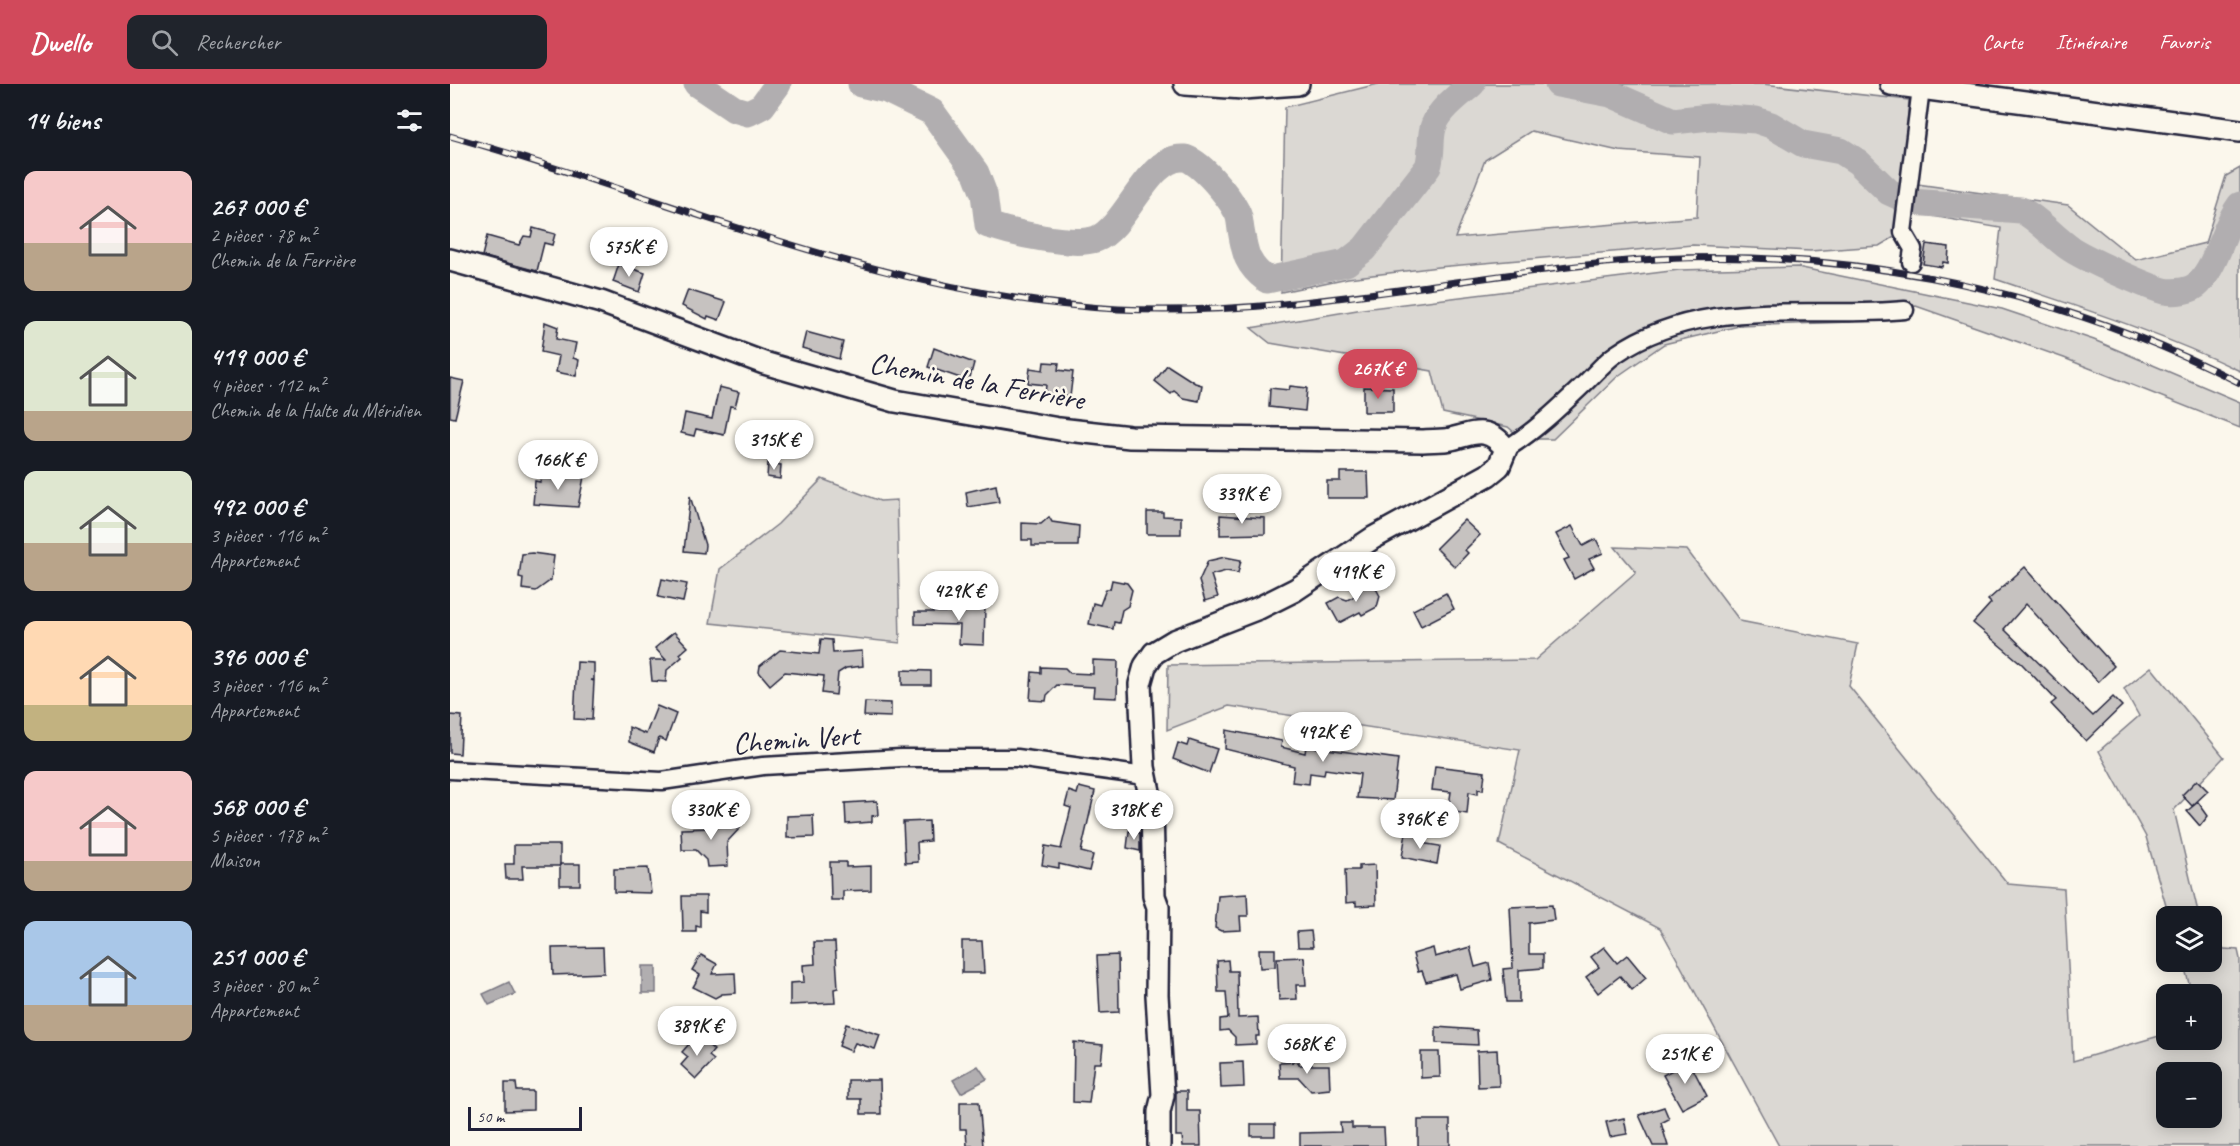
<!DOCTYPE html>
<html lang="fr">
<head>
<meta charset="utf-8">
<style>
  :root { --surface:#171b24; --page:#20242c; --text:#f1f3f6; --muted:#9ea1a6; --accent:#d1495b }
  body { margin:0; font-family:Caveat,sans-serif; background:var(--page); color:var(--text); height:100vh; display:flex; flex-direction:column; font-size:22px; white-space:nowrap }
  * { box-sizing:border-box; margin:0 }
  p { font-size:20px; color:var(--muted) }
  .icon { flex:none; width:33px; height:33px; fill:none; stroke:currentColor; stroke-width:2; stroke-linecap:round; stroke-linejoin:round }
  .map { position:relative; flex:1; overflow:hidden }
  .panel { display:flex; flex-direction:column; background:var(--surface); width:450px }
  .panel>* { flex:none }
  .tools { position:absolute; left:1706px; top:822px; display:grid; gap:12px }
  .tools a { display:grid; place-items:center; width:66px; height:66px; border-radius:12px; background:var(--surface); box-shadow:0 3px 15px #0003; font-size:30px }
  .scale { position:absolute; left:18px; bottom:15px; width:114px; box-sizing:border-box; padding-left:6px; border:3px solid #22223b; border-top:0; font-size:16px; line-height:21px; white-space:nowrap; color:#22223b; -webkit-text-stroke:4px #fbf7ec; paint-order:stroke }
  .price { position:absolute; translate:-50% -51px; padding:0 14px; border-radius:21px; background:#fff; color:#222; font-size:20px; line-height:39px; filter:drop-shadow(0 2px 3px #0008) }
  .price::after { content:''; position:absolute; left:50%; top:36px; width:18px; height:14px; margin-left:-9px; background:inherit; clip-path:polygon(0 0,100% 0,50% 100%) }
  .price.current { background:var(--accent); color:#fff }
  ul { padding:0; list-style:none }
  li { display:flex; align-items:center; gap:18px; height:150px; padding:0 24px }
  li span { display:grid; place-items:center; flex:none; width:168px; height:120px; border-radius:12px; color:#555 }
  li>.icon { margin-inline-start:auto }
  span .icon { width:72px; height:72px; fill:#fffc; stroke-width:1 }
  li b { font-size:26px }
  h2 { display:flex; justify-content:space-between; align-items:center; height:72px; padding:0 24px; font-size:26px }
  header { display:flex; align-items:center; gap:36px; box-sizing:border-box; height:84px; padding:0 30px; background:var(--accent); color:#fff }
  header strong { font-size:28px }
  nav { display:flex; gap:33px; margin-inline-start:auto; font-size:21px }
  .search { width:420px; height:54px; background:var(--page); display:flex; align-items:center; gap:15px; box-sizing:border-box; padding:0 21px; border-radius:12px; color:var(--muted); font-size:22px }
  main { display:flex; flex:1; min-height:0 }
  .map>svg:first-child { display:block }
</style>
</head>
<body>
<header>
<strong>Dwello</strong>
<div class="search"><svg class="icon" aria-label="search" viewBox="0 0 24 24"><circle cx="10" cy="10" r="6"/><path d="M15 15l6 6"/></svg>Rechercher</div>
<nav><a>Carte</a><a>Itinéraire</a><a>Favoris</a></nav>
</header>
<main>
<section class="panel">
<h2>14 biens<svg class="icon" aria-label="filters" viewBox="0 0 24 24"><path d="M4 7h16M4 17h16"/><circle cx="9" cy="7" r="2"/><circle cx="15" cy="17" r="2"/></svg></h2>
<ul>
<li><span style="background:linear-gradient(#f6c9c9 60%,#b9a48a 0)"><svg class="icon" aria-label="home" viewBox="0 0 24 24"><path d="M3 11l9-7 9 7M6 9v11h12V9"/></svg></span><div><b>267 000 €</b><p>2 pièces · 78 m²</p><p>Chemin de la Ferrière</p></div></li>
<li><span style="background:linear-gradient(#dfe7d0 75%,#b9a48a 0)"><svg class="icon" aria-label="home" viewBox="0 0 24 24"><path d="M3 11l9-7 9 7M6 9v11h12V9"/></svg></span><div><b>419 000 €</b><p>4 pièces · 112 m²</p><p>Chemin de la Halte du Méridien</p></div></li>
<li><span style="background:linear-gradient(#dfe7d0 60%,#b9a48a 0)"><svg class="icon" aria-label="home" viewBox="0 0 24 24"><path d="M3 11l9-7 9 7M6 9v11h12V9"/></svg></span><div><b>492 000 €</b><p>3 pièces · 116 m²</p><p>Appartement</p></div></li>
<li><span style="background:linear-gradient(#ffd9b3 70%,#c2b280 0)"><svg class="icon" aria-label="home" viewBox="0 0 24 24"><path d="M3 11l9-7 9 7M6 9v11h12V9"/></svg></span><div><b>396 000 €</b><p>3 pièces · 116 m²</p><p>Appartement</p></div></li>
<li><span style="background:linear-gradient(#f6c9c9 75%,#b9a48a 0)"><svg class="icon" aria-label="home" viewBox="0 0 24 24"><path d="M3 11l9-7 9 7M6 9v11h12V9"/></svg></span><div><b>568 000 €</b><p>5 pièces · 178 m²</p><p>Maison</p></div></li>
<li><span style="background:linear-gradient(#a9c7e8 70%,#b9a48a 0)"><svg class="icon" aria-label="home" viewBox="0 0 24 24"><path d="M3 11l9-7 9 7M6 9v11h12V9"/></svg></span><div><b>251 000 €</b><p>3 pièces · 80 m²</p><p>Appartement</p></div></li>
</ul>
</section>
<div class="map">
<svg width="1790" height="1062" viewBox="0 0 1790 1062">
  <rect width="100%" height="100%" fill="#fbf7ec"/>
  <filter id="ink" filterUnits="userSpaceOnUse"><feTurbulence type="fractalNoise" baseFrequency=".0167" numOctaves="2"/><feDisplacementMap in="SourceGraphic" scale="12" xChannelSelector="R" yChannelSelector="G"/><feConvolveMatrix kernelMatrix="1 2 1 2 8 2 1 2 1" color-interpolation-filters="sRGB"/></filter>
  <g filter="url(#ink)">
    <g fill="#dbd8d3" stroke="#7e7d87" stroke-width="1.5" fill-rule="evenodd">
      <path d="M928 0H1313L1459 16 1453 98 1618 121 1686 176 1755 159 1776 92 1790 84V287C1711 249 1628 223 1545 195L1551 144 1459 128 1453 148 1429 162 1360 167 1243 161 988 183 898 194 831 208 835 23ZM1081 47 1169 67 1250 73 1247 133 1005 154 1035 76Z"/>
      <path d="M1347 183 1552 225 1644 256 1790 318V344L1614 274 1466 222 1400 238 1289 242 1214 260 1168 292 1103 355H1072L1058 343 993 329 982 287 820 259 801 244 913 225 1229 186Z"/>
      <path d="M372 395 430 417 447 416 450 559 260 539 270 485 328 440Z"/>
      <path d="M1165 463 1237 466 1290 537 1408 560 1399 602 1558 800 1614 805 1623 977 1716 950V956H1761V910H1742L1733 878H1761V864L1788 866 1790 875V1062H1329L1210 844 1049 760 1070 666 779 622 717 646 718 581 1085 576 1186 488ZM1716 988H1761V1034H1716Z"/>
      <path d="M1701 583 1774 673 1724 726 1749 832H1719L1696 753 1649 667 1689 632 1674 605Z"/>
    </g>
    <g fill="#b1aeb0" stroke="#787681" stroke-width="1.5">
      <rect x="192" y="882" width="14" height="27"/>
      <path d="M59 898 65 910 39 921 33 910Z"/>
      <path d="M528 982 537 995 511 1009 503 996Z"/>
    </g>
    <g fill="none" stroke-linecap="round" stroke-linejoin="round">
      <g stroke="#b1aeb0" stroke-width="27">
        <path d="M247 0 284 25 298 29 312 22 328 0"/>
        <path d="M411 0 437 6 482 28 526 89 534 110 538 141C563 149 622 163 646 155 677 143 698 71 734 74 750 76 780 114 787 128 790 133 790 140 791 146 795 170 797 181 817 196L896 179 914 165 978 83C983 68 979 53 984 41 990 25 1009 11 1022 0"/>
        <path d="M1108 0 1161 10 1223 37 1260 33 1306 36 1321 41 1353 60 1391 67 1408 78 1439 108 1461 118 1571 126C1589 135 1601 151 1618 163 1633 174 1696 202 1714 207 1725 209 1742 207 1749 199 1769 177 1772 145 1790 121"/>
      </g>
    </g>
    <g fill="#c6c2c0" stroke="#22223b" stroke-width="1.5">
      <path d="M83 144 105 150 102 161 94 159 87 187 32 172 37 152 69 161 74 152 81 153Z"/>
      <path d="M1476 160 1499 163 1498 179 1493 178 1492 183 1473 180Z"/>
      <path d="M169 180 195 189 189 208 163 198Z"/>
      <path d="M238 206 276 218 269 236 258 232 257 235 232 222Z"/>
      <path d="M95 238 108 243 106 255 126 259 123 274 129 276 126 292 106 288 109 272 91 268Z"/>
      <path d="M356 248 393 258 389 275 352 264Z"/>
      <path d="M484 264 524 279 519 297 478 283Z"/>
      <path d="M594 278 609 279 608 286 623 288 620 313 595 309 596 301 578 299 580 284 593 286Z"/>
      <path d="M717 281 745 299 752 301 749 317 733 314 724 307 721 310 705 297Z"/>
      <path d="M0 294 14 297 5 334 0 333Z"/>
      <path d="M840 302 857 304 855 327 819 323 820 304 839 306Z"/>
      <path d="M269 303 289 308 285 323 280 322 274 351 246 345 244 352 231 349 235 329 262 335Z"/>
      <path d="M914 303 943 304V328H914Z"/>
      <path d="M318 379 331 381 330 395 317 393Z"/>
      <path d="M890 388H918L919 414H877V397H890Z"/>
      <path d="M91 391 134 393 128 423 83 420 85 397 90 398Z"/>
      <path d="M546 401 549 418 518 423 516 408Z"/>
      <path d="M240 412 255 461 254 469 234 467Z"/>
      <path d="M697 428H713V432L731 433V450H697Z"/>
      <path d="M770 431 815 434V450L770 451Z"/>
      <path d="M599 433 602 438 629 442 628 462H582V456H572V439L591 440Z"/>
      <path d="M1014 436 1030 451 1015 466 1018 469 1005 483 986 464Z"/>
      <path d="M1122 442 1133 462 1146 455 1153 469 1139 475 1144 484 1124 495 1114 476 1119 474 1106 450Z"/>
      <path d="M82 469 104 472 101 496 86 507 72 505 73 494 69 493 72 470Z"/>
      <path d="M775 473 791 476 788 489 776 487 761 491 768 513 755 517 749 497 758 477Z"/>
      <path d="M1575 483 1664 582 1648 598 1576 520 1554 545 1643 632 1663 613 1672 622 1636 657 1601 620 1606 616 1572 580 1523 539 1541 519 1538 516Z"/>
      <path d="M212 495 237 500 233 518 208 513Z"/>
      <path d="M662 496 677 499 682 506 678 522 672 526 669 539 664 538 663 545 639 540 643 519 650 521 656 505H660Z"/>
      <path d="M922 497 930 512 927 523 912 531 910 528 889 539 878 519 889 513 897 516 909 510 912 503Z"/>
      <path d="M996 509 1004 525 971 542 963 526Z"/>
      <path d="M495 522 535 523 534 561 509 560 510 541 465 540V528H495Z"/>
      <path d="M224 548 238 563 230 570 232 573 217 586 216 598 202 597 200 576H216L205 564Z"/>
      <path d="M371 555 382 556 383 569 412 567 413 582 396 584 388 589 386 611 372 609 374 592 335 588 320 601 309 588 310 582 330 566 369 570Z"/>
      <path d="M643 576 668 577 667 614 643 613 644 603 607 601 597 611 596 617 580 616 582 588 591 589V583L615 584 620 589 643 590Z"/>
      <path d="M127 578 144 579V596H141L144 597 142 636 124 635Z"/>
      <path d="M452 586 481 587V601H452Z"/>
      <path d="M415 618 441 619V633L414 632Z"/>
      <path d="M207 622 226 630 216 657 209 654 204 668 179 658V643L196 650Z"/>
      <path d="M0 631 12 632 10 670 0 669Z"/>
      <path d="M776 646 832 657 831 663 855 669 856 662 948 675 943 716 907 714 910 690 875 685 874 691 860 689 859 700 842 698 844 682 775 665Z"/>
      <path d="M739 656 767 665 759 689 723 675 728 659 737 662Z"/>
      <path d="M985 682 1035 688 1033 706 1028 705V710L1019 708 1017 730 998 727 1001 708 982 706Z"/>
      <path d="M1747 696 1758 707 1742 722 1732 711Z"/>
      <path d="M629 703 645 707 631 768 643 771 639 787 609 780V784L592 781 595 762 611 765 621 724 615 722 619 707 627 710Z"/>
      <path d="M427 717 428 731 422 732V738L396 740 395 719Z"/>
      <path d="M1748 718 1758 732 1750 742 1737 727Z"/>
      <path d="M275 730 290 744 277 758 278 782 257 783 256 776 246 766H232L231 745 261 744Z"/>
      <path d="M363 731 364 753 337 754V732Z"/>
      <path d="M479 737 480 757 467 758 468 778 455 779 453 738Z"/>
      <path d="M679 747 690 749V767L677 764Z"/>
      <path d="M956 749 972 751 971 759 990 762 987 780 952 773Z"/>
      <path d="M64 761H110V782H72L73 795H56L55 780H64Z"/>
      <path d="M380 778H396V783L421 782V806L393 807V816H381Z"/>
      <rect x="110" y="780" width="20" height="21"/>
      <path d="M925 781 926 821 906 822V818L896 819 895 786H909V782Z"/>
      <path d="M198 784 201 809 164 808V785Z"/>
      <path d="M797 810 798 832H790L791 846 771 847 765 844 768 812Z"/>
      <path d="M232 812H256V828L250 827V843L246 842V848H233Z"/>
      <path d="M1102 821 1104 836 1079 839V870H1093V884L1069 886V918H1056L1053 885 1063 884 1060 823Z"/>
      <path d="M861 847 863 863H848L847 848Z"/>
      <path d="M512 857H532L534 889H512Z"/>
      <path d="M364 858H385L388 904 384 905 385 919 340 921V899L354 898 353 881 365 880Z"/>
      <path d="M153 863 154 889 103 891 102 864Z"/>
      <path d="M1020 863 1025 883 1039 879 1042 896 1010 905 1006 890 976 898 972 887 968 888 963 870 983 864 985 873Z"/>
      <path d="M1154 863 1167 879 1177 871 1196 894 1182 906 1170 892 1148 909 1136 893 1149 883 1141 873Z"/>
      <path d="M809 865H825V883L810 884Z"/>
      <path d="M251 871 267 880 262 890 285 889 286 909 272 910 265 914 243 903 250 891 242 886Z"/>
      <path d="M668 871 669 928 650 929 647 872Z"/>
      <path d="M854 873 856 901H846L847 915 829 916 827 874Z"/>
      <path d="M778 876 779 887H787L788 934 808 933 809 952H806V960L785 961V953L778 946 770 947V935L778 934 776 908H768L767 877Z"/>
      <path d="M396 940 430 951 425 965 405 959 401 967 389 962Z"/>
      <path d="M986 943 1027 946 1028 961 986 959Z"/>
      <path d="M247 951 264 966 259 972 264 976 246 995 231 981 238 973 232 968Z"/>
      <path d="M624 958 653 961 651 979H644L639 1019 623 1018Z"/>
      <path d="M1047 966 1049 1002 1028 1003 1027 967Z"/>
      <path d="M971 968H989L990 993 971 994Z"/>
      <path d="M1239 977 1257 1012 1232 1025 1213 991Z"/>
      <path d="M793 978 794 1003 771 1004 770 979Z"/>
      <path d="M849 978V981H879L880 1005 861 1007 849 994H830L829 979Z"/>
      <path d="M398 996H430L431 1030H411V1015H398Z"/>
      <path d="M55 999H66L67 1007H83V1026L55 1027Z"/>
      <path d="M726 1007H737V1027H750L751 1062H733L732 1052H726Z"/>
      <path d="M510 1018H529L533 1062H517L516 1045H510Z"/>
      <path d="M1214 1023 1219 1035 1211 1039 1218 1062H1203L1189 1031Z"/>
      <path d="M1174 1034 1177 1050 1160 1053 1156 1038Z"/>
      <rect x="968" y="1036" width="32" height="26"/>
      <path d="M890 1039H902V1044H934L935 1062H850V1049L891 1048Z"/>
      <rect x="801" y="1040" width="24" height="12"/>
    </g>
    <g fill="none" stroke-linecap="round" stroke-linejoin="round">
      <g stroke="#22223b" stroke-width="21">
        <g id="minor">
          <path d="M1461 178 1463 165 1453 148 1471 4"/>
          <path d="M1056 365C1085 347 1108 325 1133 301 1144 291 1154 278 1166 270 1251 211 1359 235 1455 226"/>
          <path d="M0 686 212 697 313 682 451 674H567L695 692"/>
        </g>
      </g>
      <g stroke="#22223b" stroke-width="26">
        <g id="tertiary">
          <path d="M735 0 793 4 848 0"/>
          <path d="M1441 0 1790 47"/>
          <path d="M0 176 151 218 314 279 445 317 609 345 680 353 972 357C981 356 992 357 1001 355 1025 349 1038 341 1056 365L1049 382 1038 391 923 454 845 506 809 524 724 557 704 569 695 582 690 600 694 683 702 722 704 812 708 823 707 911 713 1011 709 1028V1062"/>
        </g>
      </g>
      <use href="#minor" stroke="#fbf7ec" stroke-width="16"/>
      <use href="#tertiary" stroke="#fbf7ec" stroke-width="21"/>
      <g stroke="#22223b" stroke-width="7">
        <path id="rail" d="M0 52C221 114 436 213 668 225 833 233 992 195 1155 179 1373 158 1594 199 1790 299"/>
      </g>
      <use href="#rail" stroke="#fbf7ec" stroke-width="4.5" stroke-dasharray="14" stroke-linecap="butt"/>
    </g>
  </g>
  <g text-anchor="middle" stroke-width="5" stroke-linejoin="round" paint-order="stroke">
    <g font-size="30" fill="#22223b" stroke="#fbf7ec">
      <text transform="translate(527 297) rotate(10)" y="10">Chemin de la Ferrière</text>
      <text transform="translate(346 655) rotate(-4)" y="10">Chemin Vert</text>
    </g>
  </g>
</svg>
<div class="tools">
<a><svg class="icon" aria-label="layers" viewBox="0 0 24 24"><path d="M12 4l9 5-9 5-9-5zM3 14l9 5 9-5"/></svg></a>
<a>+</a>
<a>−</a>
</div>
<div class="scale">50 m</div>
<b class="price" style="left:179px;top:194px">575K €</b>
<b class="price current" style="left:928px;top:316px">267K €</b>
<b class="price" style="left:324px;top:387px">315K €</b>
<b class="price" style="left:108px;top:407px">166K €</b>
<b class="price" style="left:792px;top:441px">339K €</b>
<b class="price" style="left:906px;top:519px">419K €</b>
<b class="price" style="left:509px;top:538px">429K €</b>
<b class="price" style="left:873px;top:679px">492K €</b>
<b class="price" style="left:261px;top:757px">330K €</b>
<b class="price" style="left:684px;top:757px">318K €</b>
<b class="price" style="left:970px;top:766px">396K €</b>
<b class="price" style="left:247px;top:973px">389K €</b>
<b class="price" style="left:857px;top:991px">568K €</b>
<b class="price" style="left:1235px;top:1001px">251K €</b>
</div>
</main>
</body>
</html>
